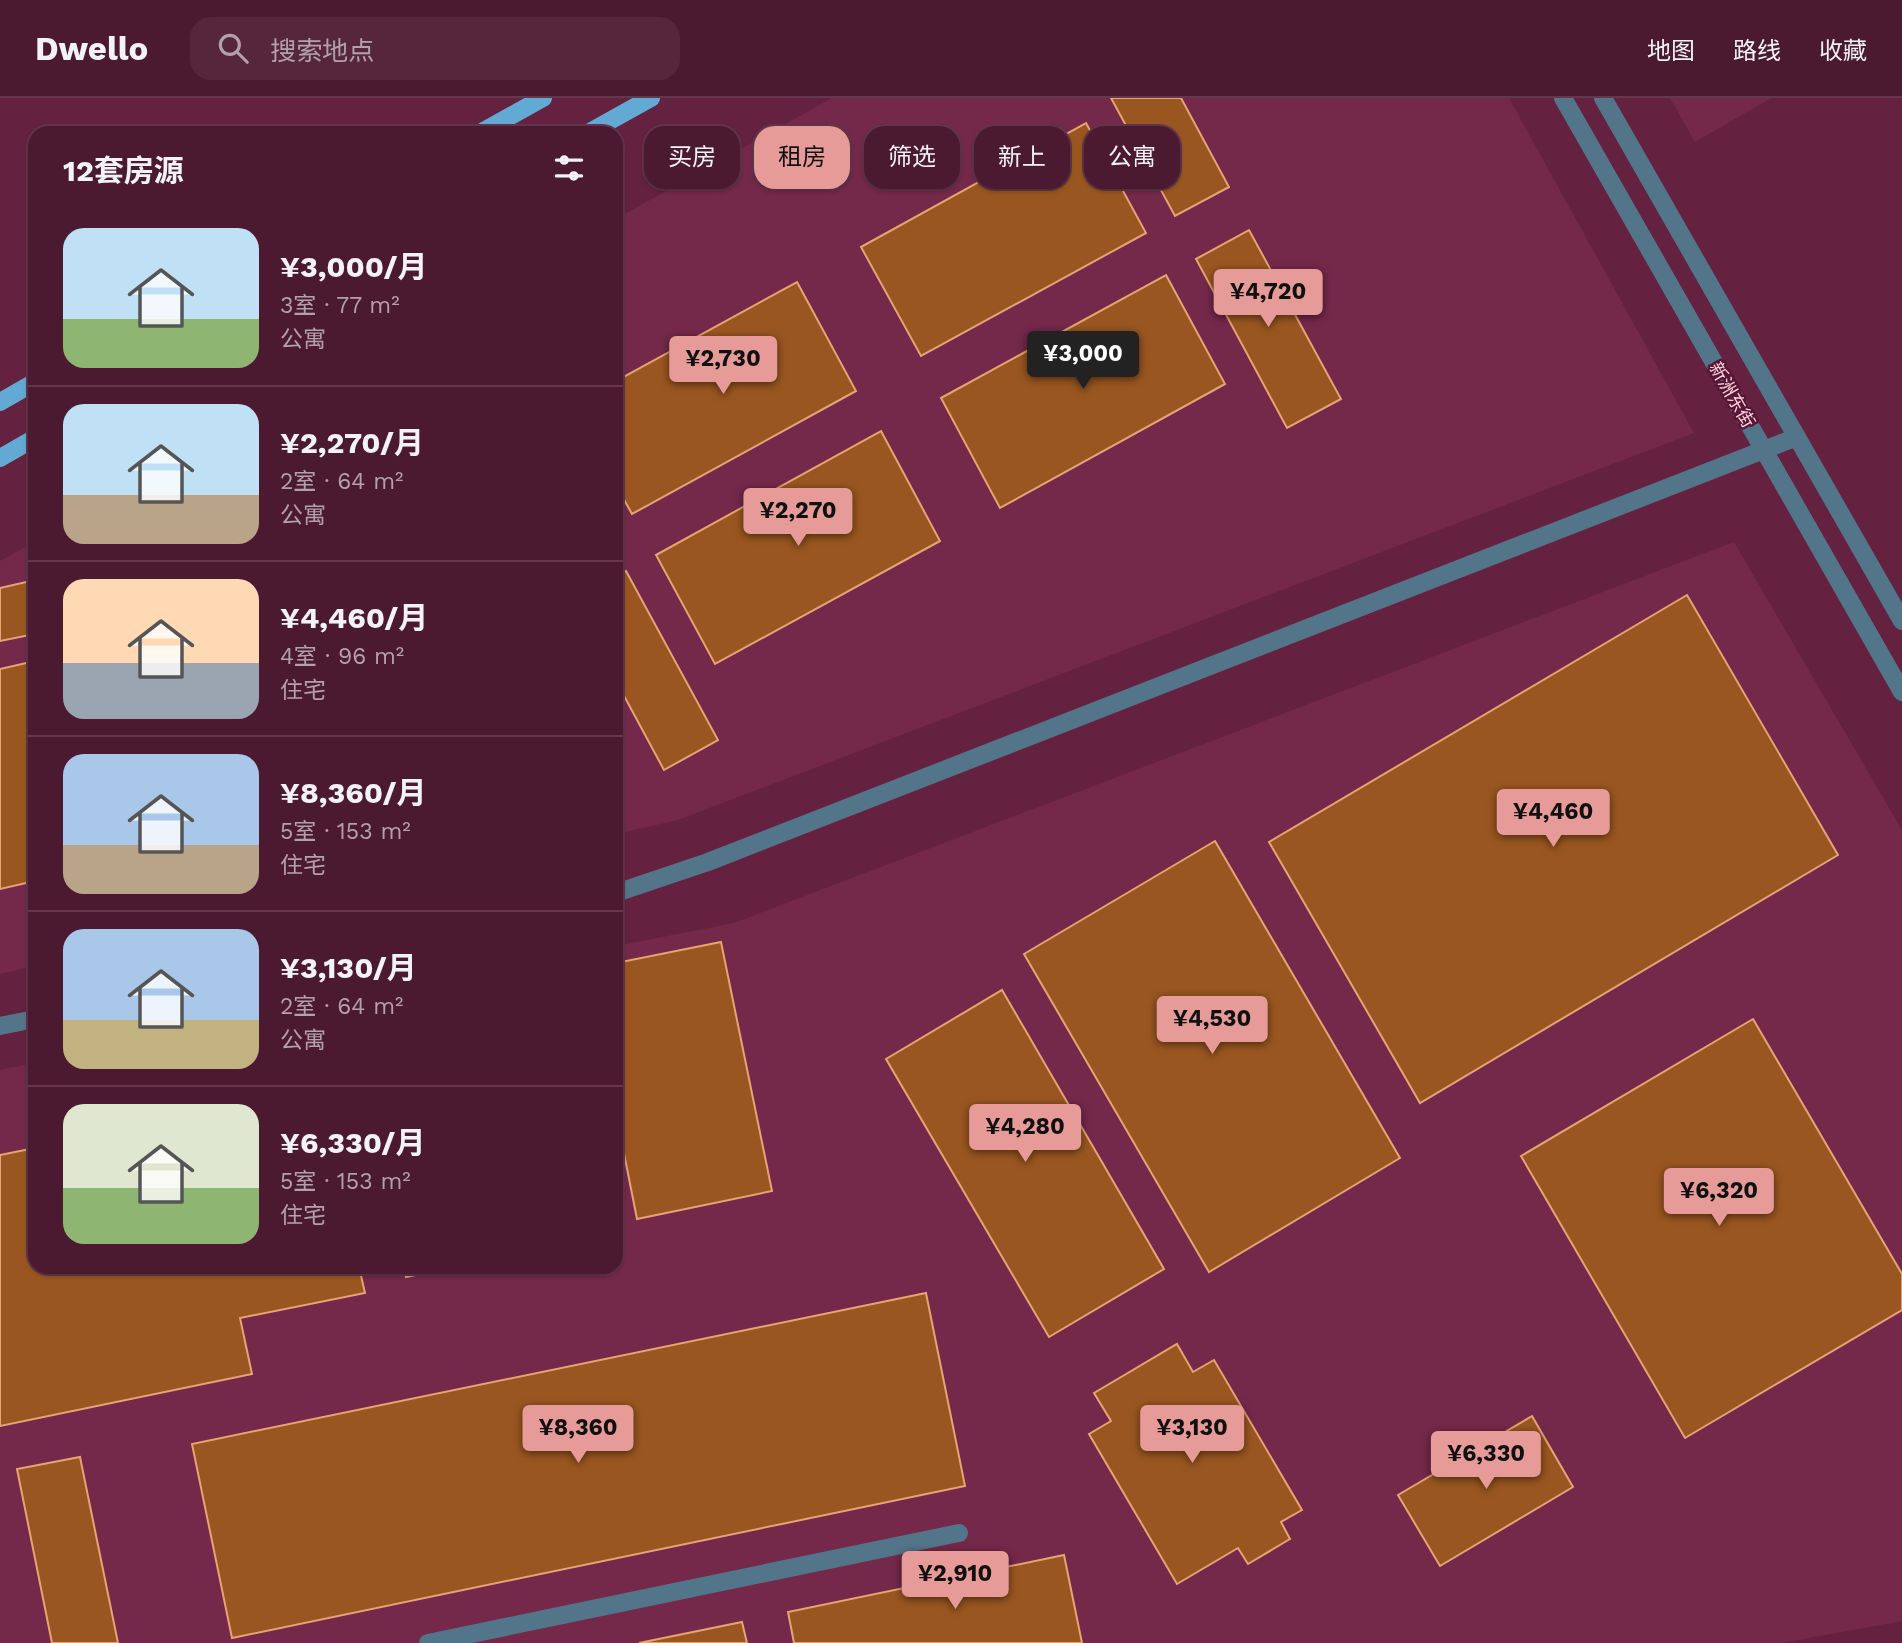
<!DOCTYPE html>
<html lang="zh">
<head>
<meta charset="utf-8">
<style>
  :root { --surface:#4c1a30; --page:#56273c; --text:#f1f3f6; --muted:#b2a1ab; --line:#63384c; --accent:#e69b98 }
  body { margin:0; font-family:"Work Sans","Noto Sans SC",sans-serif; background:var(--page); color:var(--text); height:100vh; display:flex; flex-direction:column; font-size:26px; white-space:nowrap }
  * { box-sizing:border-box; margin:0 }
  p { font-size:23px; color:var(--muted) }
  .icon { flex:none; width:38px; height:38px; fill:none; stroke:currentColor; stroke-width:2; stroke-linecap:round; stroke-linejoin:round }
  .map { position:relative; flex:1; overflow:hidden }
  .panel { position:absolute; left:28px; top:28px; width:595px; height:1148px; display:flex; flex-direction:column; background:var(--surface); border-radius:21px; box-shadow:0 2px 5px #0004,0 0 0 2px var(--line) }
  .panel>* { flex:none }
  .banner { position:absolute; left:644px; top:28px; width:665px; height:63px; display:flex; gap:14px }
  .price { position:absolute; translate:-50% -60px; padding:0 16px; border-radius:7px; background:var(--accent); color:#111; font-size:23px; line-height:46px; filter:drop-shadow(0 2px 4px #0008) }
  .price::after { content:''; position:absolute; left:50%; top:42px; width:21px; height:16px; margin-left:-10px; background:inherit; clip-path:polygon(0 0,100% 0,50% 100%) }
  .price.active { background:#222; color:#fff }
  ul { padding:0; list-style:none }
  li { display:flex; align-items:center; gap:21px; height:175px; padding:0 35px }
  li+li { border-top:2px solid var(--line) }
  li span { display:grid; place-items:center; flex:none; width:196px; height:140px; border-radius:21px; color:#555 }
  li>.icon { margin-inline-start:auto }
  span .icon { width:84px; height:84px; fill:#fffc; stroke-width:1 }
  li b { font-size:30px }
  h2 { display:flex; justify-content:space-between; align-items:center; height:84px; padding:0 35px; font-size:30px }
  .chip { padding:0 24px; border-radius:21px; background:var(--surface); box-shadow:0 2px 5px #0004,0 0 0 2px var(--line); font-size:24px; line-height:63px }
  .chip.active { background:var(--accent); color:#111 }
  header { display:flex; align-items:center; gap:42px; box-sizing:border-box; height:98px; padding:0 35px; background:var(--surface); border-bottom:2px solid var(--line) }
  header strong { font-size:33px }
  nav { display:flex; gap:38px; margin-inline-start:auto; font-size:24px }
  .search { width:490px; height:63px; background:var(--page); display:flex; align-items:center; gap:18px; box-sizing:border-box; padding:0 24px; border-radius:21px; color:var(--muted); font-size:26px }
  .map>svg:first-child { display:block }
</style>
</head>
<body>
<header>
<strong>Dwello</strong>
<div class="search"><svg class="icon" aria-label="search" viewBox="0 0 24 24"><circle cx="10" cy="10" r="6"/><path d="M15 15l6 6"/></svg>搜索地点</div>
<nav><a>地图</a><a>路线</a><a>收藏</a></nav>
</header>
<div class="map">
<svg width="1902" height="1545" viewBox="0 0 1902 1545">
  <rect width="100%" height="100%" fill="#652240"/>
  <g fill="#74284a">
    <path d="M832 0H1509L1694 335 678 722 616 736V121Z"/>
    <path d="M1670 0H1771L1695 44Z"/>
    <path d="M35 444V868L0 876V463Z"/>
    <path d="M1734 444 1902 732V1523L1781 1545H0V972L35 965V1169H616V848L734 825Z"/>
  </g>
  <g fill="#995620" stroke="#e7a374" stroke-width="2">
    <path d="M1111 0H1181L1229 89 1175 118Z"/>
    <path d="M1086 25 1146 135 921 258 861 149Z"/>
    <path d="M1249 132 1341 301 1287 330 1196 161Z"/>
    <path d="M1166 177 1225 286 1000 410 941 300Z"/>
    <path d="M797 184 856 293 632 416 616 387V283Z"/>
    <path d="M881 333 940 443 715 566 656 457Z"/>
    <path d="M626 473 718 642 664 672 616 583V479Z"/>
    <path d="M35 482V536L0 543V490Z"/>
    <path d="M1687 497 1838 757 1420 1005 1269 744Z"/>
    <path d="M35 563V783L0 791V571Z"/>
    <path d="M1215 743 1400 1060 1209 1174 1024 856Z"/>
    <path d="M721 844 772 1093 637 1121 616 1015V865Z"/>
    <path d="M1002 892 1164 1171 1049 1239 886 961Z"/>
    <path d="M1753 921 1902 1176V1212L1685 1340 1521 1058Z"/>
    <path d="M35 1050V1169H359L365 1195 240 1220 252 1276 0 1328V1057Z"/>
    <path d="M404 1169H453L406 1179Z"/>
    <path d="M926 1195 965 1388 232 1540 192 1346Z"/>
    <path d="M1177 1246 1193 1274 1214 1262 1302 1412 1281 1424 1290 1441 1248 1466 1238 1450 1177 1486 1089 1336 1111 1323 1094 1295Z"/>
    <path d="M1532 1318 1573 1389 1440 1468 1398 1397Z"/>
    <path d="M80 1359 118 1545H52L17 1371Z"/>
    <path d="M1064 1457 1082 1545H794L788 1514Z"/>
    <path d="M742 1524 747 1545H639Z"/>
  </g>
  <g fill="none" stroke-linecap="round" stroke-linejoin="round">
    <g stroke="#537589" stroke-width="18">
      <path d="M1563 0 1902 594"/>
      <path d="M1603 0 1902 523"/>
      <path d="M616 795 708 764 1797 339"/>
      <path d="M0 928 35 921"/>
      <path d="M428 1545 959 1435"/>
    </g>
    <g stroke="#62aad3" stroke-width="18">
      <path d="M480 35 543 0"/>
      <path d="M588 35 651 0"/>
      <path d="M0 304 35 284"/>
      <path d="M0 360 35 340"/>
    </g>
  </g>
  <g text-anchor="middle" stroke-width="5" stroke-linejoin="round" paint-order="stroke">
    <g font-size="18" fill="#fbd1df" stroke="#581635">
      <text transform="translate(1732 297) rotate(60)" y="6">新洲东街</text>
    </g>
  </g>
</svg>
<b class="price" style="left:1268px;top:231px">¥4,720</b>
<b class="price active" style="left:1083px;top:293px">¥3,000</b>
<b class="price" style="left:723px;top:298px">¥2,730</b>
<b class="price" style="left:798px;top:450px">¥2,270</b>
<b class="price" style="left:1553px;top:751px">¥4,460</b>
<b class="price" style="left:1212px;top:958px">¥4,530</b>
<b class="price" style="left:1025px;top:1066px">¥4,280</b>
<b class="price" style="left:1719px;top:1130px">¥6,320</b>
<b class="price" style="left:578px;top:1367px">¥8,360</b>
<b class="price" style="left:1192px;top:1367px">¥3,130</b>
<b class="price" style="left:1486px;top:1393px">¥6,330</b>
<b class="price" style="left:955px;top:1513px">¥2,910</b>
<div class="banner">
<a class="chip">买房</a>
<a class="chip active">租房</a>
<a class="chip">筛选</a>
<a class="chip">新上</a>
<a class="chip">公寓</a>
</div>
<section class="panel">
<h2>12套房源<svg class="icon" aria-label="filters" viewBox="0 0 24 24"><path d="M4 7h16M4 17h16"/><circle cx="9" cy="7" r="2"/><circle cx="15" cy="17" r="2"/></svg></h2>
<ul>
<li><span style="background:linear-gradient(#bfe0f5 65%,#8fb573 0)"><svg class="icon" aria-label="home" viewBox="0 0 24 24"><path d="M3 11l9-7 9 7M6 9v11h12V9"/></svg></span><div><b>¥3,000/月</b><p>3室 · 77 m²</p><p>公寓</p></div></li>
<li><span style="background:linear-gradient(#bfe0f5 65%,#b9a48a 0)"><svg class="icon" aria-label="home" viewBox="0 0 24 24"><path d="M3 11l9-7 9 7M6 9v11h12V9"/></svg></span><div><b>¥2,270/月</b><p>2室 · 64 m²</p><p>公寓</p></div></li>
<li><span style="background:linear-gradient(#ffd9b3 60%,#9aa5b1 0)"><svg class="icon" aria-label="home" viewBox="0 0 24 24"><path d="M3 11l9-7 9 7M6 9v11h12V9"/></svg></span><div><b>¥4,460/月</b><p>4室 · 96 m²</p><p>住宅</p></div></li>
<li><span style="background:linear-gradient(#a9c7e8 65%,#b9a48a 0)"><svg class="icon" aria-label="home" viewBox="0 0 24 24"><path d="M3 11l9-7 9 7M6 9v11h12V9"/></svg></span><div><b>¥8,360/月</b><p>5室 · 153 m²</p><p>住宅</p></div></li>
<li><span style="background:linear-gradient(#a9c7e8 65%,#c2b280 0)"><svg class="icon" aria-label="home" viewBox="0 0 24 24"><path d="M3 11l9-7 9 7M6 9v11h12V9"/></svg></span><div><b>¥3,130/月</b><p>2室 · 64 m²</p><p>公寓</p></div></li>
<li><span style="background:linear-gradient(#dfe7d0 60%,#8fb573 0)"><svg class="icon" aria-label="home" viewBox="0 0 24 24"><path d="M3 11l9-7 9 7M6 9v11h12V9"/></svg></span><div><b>¥6,330/月</b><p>5室 · 153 m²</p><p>住宅</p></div></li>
</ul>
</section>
</div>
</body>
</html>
